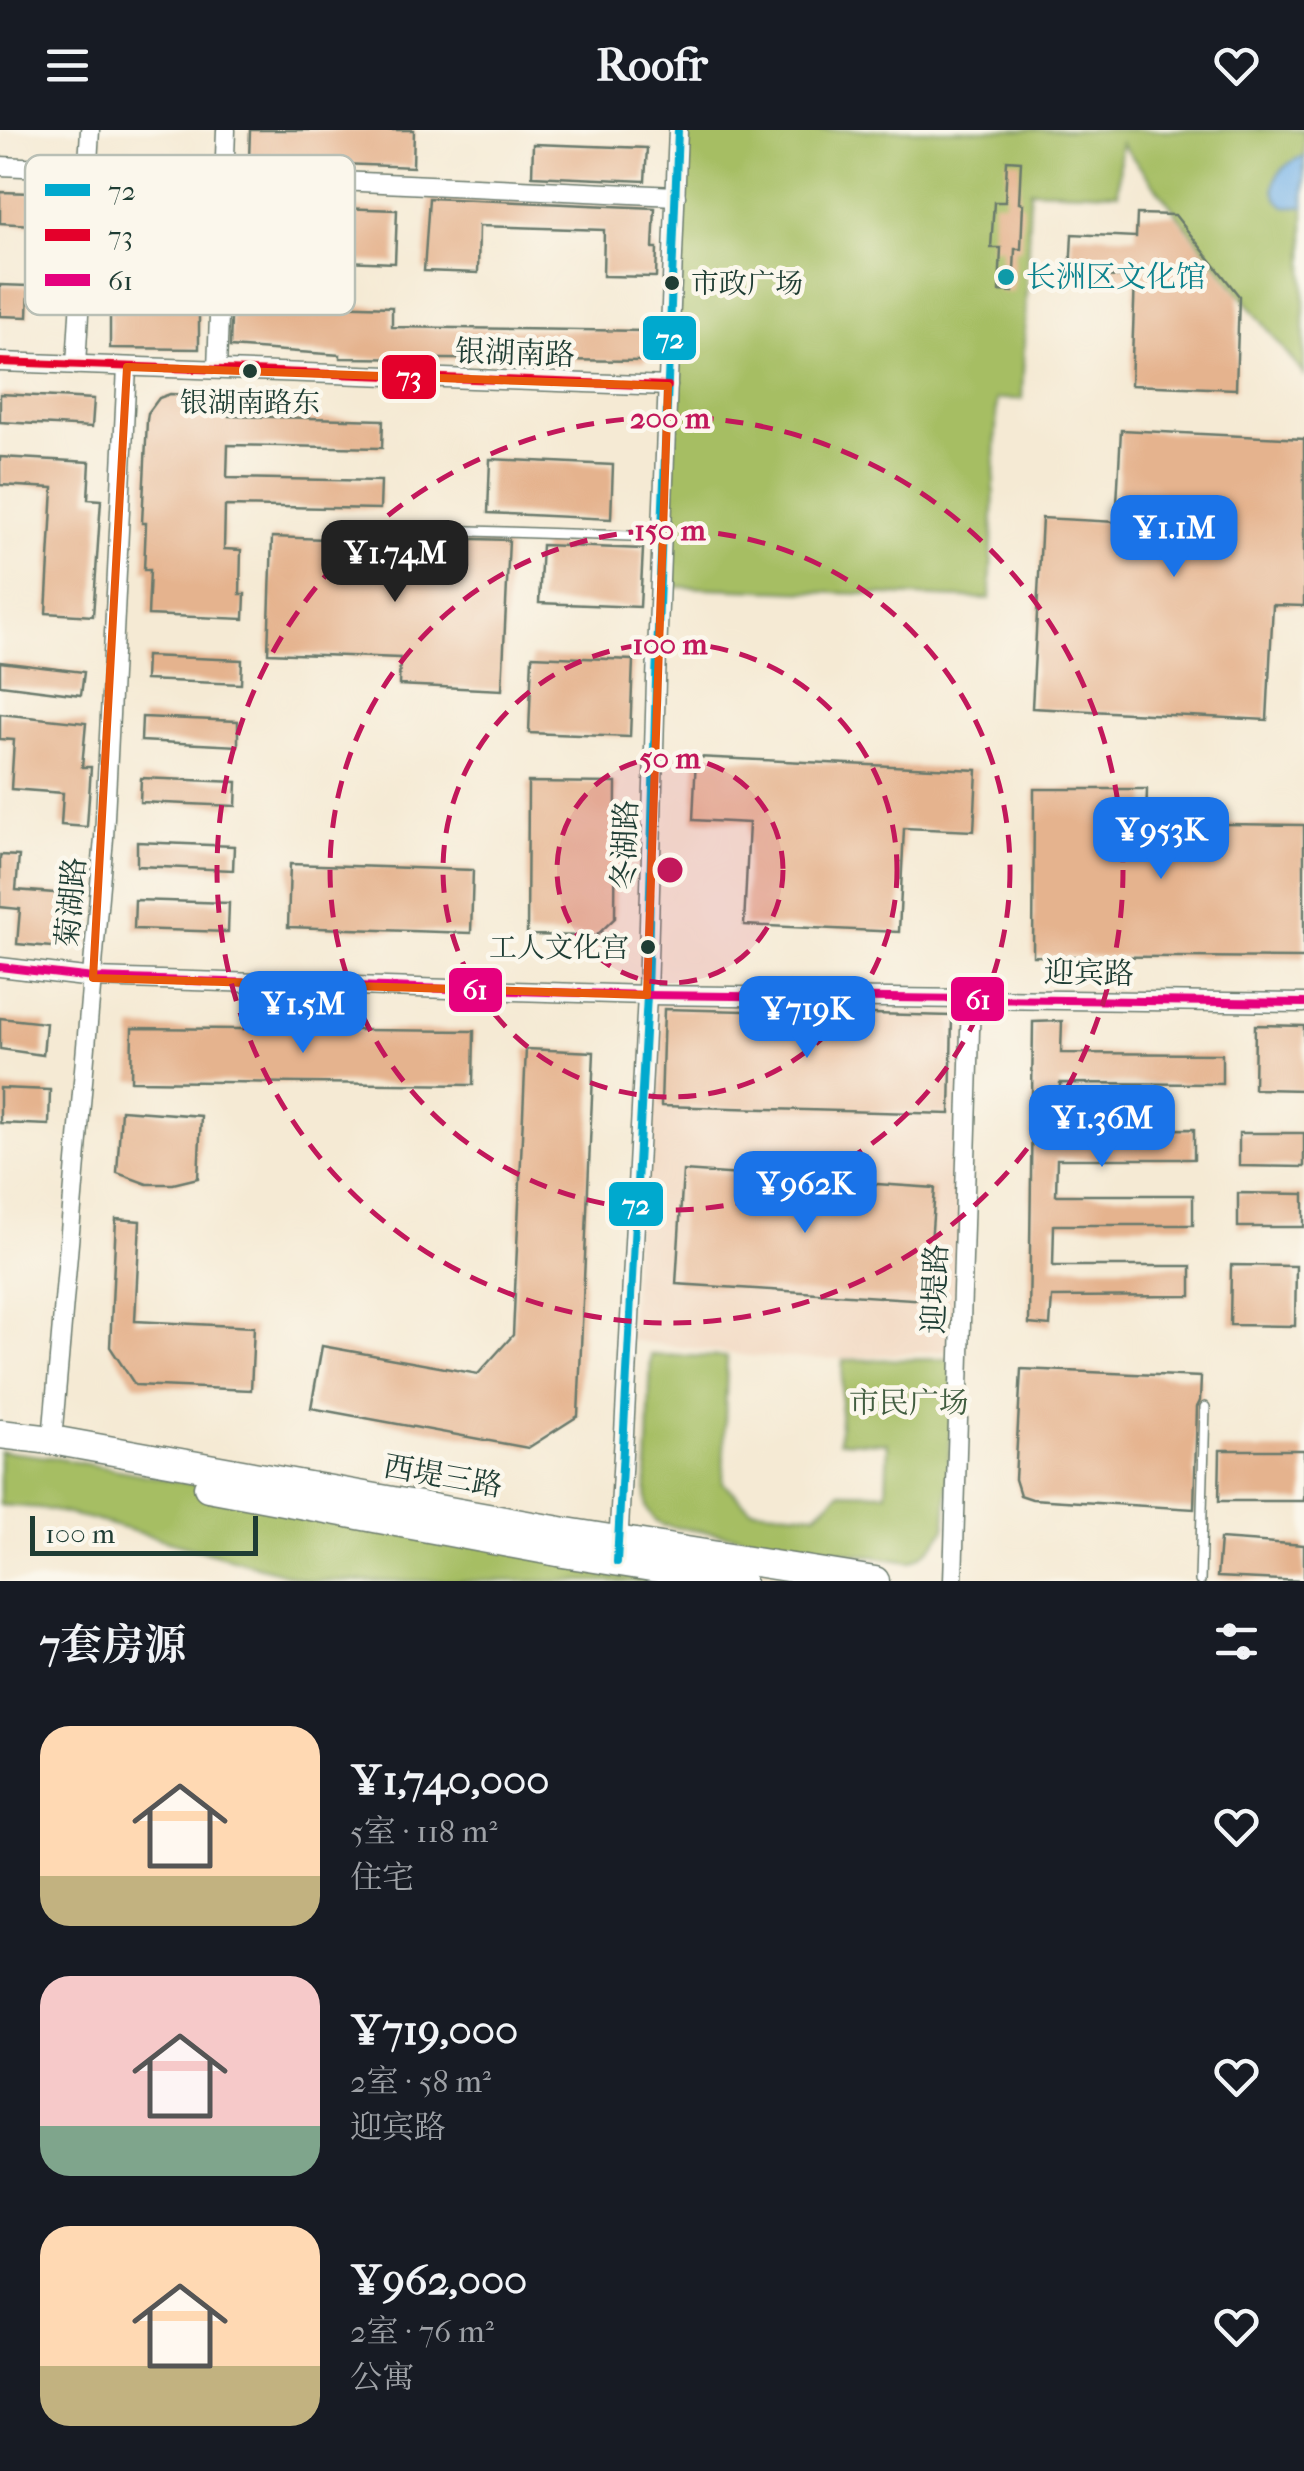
<!DOCTYPE html>
<html lang="zh">
<head>
<meta charset="utf-8">
<style>
  :root { --surface:#171b24; --page:#242831; --text:#f1f3f6; --muted:#9ea1a6; --accent:#1a73e8 }
  body { margin:0; font-family:"IM FELL French Canon","Noto Serif SC",serif; background:var(--page); color:var(--text); height:100vh; display:flex; flex-direction:column; font-size:38px; white-space:nowrap }
  * { box-sizing:border-box; margin:0 }
  p { font-size:32px; color:var(--muted) }
  .icon { flex:none; width:55px; height:55px; fill:none; stroke:currentColor; stroke-width:2; stroke-linecap:round; stroke-linejoin:round }
  .map { position:relative; height:1451px; overflow:hidden }
  .side { display:flex; flex-direction:column; background:var(--surface); flex:1 }
  .side>* { flex:none }
  .scale { position:absolute; left:30px; bottom:25px; width:228px; box-sizing:border-box; padding-left:10px; border:5px solid #1f3d34; border-top:0; font-size:28px; line-height:35px; white-space:nowrap; color:#1f3d34; -webkit-text-stroke:8px #fbf7ec; paint-order:stroke }
  .price { position:absolute; translate:-50% -85px; padding:0 22px; border-radius:20px; background:var(--accent); color:#fff; font-size:32px; line-height:65px; filter:drop-shadow(0 2px 5px #0008) }
  .price::after { content:''; position:absolute; left:50%; top:60px; width:30px; height:22px; margin-left:-15px; background:inherit; clip-path:polygon(0 0,100% 0,50% 100%) }
  .price.on { background:#222; color:#fff }
  ul { padding:0; list-style:none }
  li { display:flex; align-items:center; gap:30px; height:250px; padding:0 40px }
  li span { display:grid; place-items:center; flex:none; width:280px; height:200px; border-radius:30px; color:#555 }
  li>.icon { margin-inline-start:auto }
  span .icon { width:120px; height:120px; fill:#fffc; stroke-width:1 }
  li b { font-size:42px }
  h2 { display:flex; justify-content:space-between; align-items:center; height:120px; padding:0 40px; font-size:42px }
  header { display:flex; justify-content:space-between; align-items:center; height:130px; padding:0 40px; background:var(--surface); font-size:45px; font-weight:700 }
  .map>svg:first-child { display:block }
</style>
</head>
<body>
<header><svg class="icon" aria-label="menu" viewBox="0 0 24 24"><path d="M4 6h16M4 12h16M4 18h16"/></svg>Roofr<svg class="icon" aria-label="heart" viewBox="0 0 24 24"><path d="M12 20l-8-8c-3-5 5-10 8-4 3-6 11-1 8 4z"/></svg></header>
<div class="map">
<svg width="1304" height="1451" viewBox="0 0 1304 1451">
  <rect width="100%" height="100%" fill="#fbf7ec"/>
  <filter id="ink" filterUnits="userSpaceOnUse"><feTurbulence type="fractalNoise" baseFrequency=".01" numOctaves="2"/><feDisplacementMap in="SourceGraphic" scale="20" xChannelSelector="R" yChannelSelector="G"/><feConvolveMatrix kernelMatrix="1 2 1 2 8 2 1 2 1" color-interpolation-filters="sRGB"/></filter>
  <filter id="wash" filterUnits="userSpaceOnUse"><feTurbulence type="fractalNoise" baseFrequency=".0048" numOctaves="4" result="noise"/><feDisplacementMap in="SourceGraphic" scale="40" xChannelSelector="R" yChannelSelector="G"/><feGaussianBlur stdDeviation="2.25" result="paint"/><feColorMatrix in="noise" values="0 0 0 0 0 0 0 0 0 0 0 0 0 0 0 0 0 1.4 0 .05"/><feComposite in="paint" operator="in"/></filter>
  <g filter="url(#wash)">
    <rect width="100%" height="100%" fill="#f5ead4"/>
    <path fill="#f1d5bd" d="M647 865 971 869 960 1220 832 1229 749 1226 629 1210Z"/>
    <g fill="#a6be64" stroke="#627e4c" stroke-width="2.5">
      <path d="M678 0H1304V245L1121 13 1118 63 1030 60 1022 269H997L990 469 660 456Z"/>
      <path d="M651 1225 727 1227 723 1353 751 1379 816 1384 840 1362 886 1363 888 1313 839 1311 843 1230 955 1229 945 1399C935 1414 927 1424 910 1432L662 1395 655 1390 646 1377Z"/>
      <path d="M0 1321 49 1327 563 1423 741 1451H310L87 1388 40 1378 0 1375Z"/>
    </g>
    <path fill="#76b3e9" stroke="#4a788e" stroke-width="2.5" d="M1304 26V77L1285 76C1260 58 1282 33 1304 26Z"/>
    <g id="blocks">
      <g fill="#e5b38e">
        <path d="M250 0H414L413 37 249 30Z"/>
        <path d="M533 14 647 18 645 51 532 46Z"/>
        <path d="M1007 30 1021 31 1019 73 1023 74 1021 119H1015L1013 162 999 161 1001 118H991L994 72H1005Z"/>
        <path d="M0 62 33 63 32 95 0 93Z"/>
        <path d="M236 66 339 70V78L397 80 395 133 344 131 346 98 235 94Z"/>
        <path d="M429 68 655 78 653 118H657L656 147 603 146 604 100 479 96 478 143 424 141Z"/>
        <path d="M1137 84 1175 85 1239 166 1236 259 1131 255 1135 148 1070 144 1072 104 1136 107Z"/>
        <path d="M110 153 199 154V219L110 218Z"/>
        <path d="M0 155 29 156 28 187 0 186Z"/>
        <path d="M232 160 331 167 330 175 392 177V197L646 201V231L340 228V225L230 217Z"/>
        <path d="M0 264 94 269 92 297 0 292Z"/>
        <path d="M170 264 230 267 229 286 383 290 382 318 228 315 227 348 381 351 380 379 225 376 224 419 241 420 240 464H245L244 489 148 485 150 440H144L146 393H142L147 290 148 283 159 268Z"/>
        <path d="M1121 300 1304 309V476L1273 475 1267 590 1032 578 1042 388 1116 392Z"/>
        <path d="M0 327 90 332 88 369 101 370 93 486 46 483 53 358 0 355Z"/>
        <path d="M490 329 613 335 611 389 488 383Z"/>
        <path d="M272 407 405 412V407L509 410 502 560 399 555 400 528 268 523Z"/>
        <path d="M542 415 643 419 640 477 539 473Z"/>
        <path d="M146 526 242 530 241 554 145 550Z"/>
        <path d="M532 526 633 530 630 607 529 603Z"/>
        <path d="M0 532 84 542 81 565 0 555Z"/>
        <path d="M0 584 86 593 82 637H91L87 697 61 695 63 663 11 659 14 610 0 609Z"/>
        <path d="M142 587 238 591V616L141 611Z"/>
        <path d="M696 627 977 640 974 701 904 698 899 802 744 795 749 693 693 690Z"/>
        <path d="M141 648 237 652 236 676 140 672Z"/>
        <path d="M528 652 616 653 615 788 596 806 527 805Z"/>
        <path d="M1034 659H1147L1146 693 1304 695V828L1033 826Z"/>
        <path d="M137 712 234 716 233 740 137 736Z"/>
        <path d="M0 725 19 726 16 760 67 764 63 818 17 814 20 779 0 777Z"/>
        <path d="M290 734 473 740 471 803 288 797Z"/>
        <path d="M135 770 229 773 228 802 134 799Z"/>
        <path d="M664 879 952 886 950 984 661 976Z"/>
        <path d="M0 888 46 893 43 925 0 919Z"/>
        <path d="M1062 891 1061 923 1222 924V954L1060 953 1058 1000 1194 999V1029H1057L1056 1065H1193V1095H1054L1053 1136H1191V1166L1052 1167 1050 1196 1029 1194 1033 892Z"/>
        <path d="M1255 895 1304 896V960L1254 959Z"/>
        <path d="M132 898 474 901 473 955 131 951Z"/>
        <path d="M526 919 594 922 578 1286 528 1318 311 1278 322 1216 478 1244 513 1205Z"/>
        <path d="M0 958 50 960 49 995 0 993Z"/>
        <path d="M121 980 201 986 198 1048 173 1054H147L117 1043Z"/>
        <path d="M1239 1003H1304V1037L1239 1036Z"/>
        <path d="M683 1041 935 1058 927 1170 676 1154Z"/>
        <path d="M1238 1063 1304 1064V1097H1238Z"/>
        <path d="M116 1089 140 1091 135 1191 254 1197 251 1260 135 1255 110 1217Z"/>
        <path d="M1231 1135 1296 1136 1295 1196 1230 1195Z"/>
        <path d="M1021 1239 1201 1247 1200 1271 1197 1277 1194 1379 1032 1369 1020 1365 1015 1349Z"/>
        <path d="M1220 1320H1304V1371H1219Z"/>
        <path d="M1220 1409 1304 1415V1451L1217 1447Z"/>
      </g>
    </g>
  </g>
  <g filter="url(#ink)">
    <use href="#blocks" fill-opacity="0" stroke="#6a7a6c" stroke-width="2.5"/>
    <g fill="none" stroke-linecap="round" stroke-linejoin="round">
      <g stroke="#6a7a6c" stroke-width="12">
        <g id="lane">
          <path d="M405 399 662 407"/>
          <path d="M1200 1451 1205 1277"/>
        </g>
      </g>
      <g stroke="#6a7a6c" stroke-width="21">
        <g id="street">
          <path d="M0 36 676 66"/>
          <path d="M0 232 668 256"/>
          <path d="M76 235 90 0"/>
          <path d="M217 239 226 0"/>
          <path d="M0 837 93 848 647 865 1304 873"/>
          <path d="M52 1310 104 708 127 237"/>
          <path d="M618 1418 647 865 656 550 678 0"/>
          <path d="M953 1451 971 869"/>
        </g>
      </g>
      <g stroke="#6a7a6c" stroke-width="31">
        <g id="primary">
          <path d="M0 1304 52 1310 566 1402 875 1451"/>
          <path d="M208 1357 563 1423 741 1451"/>
        </g>
      </g>
      <use href="#lane" stroke="#fff" stroke-width="9"/>
      <use href="#street" stroke="#fff" stroke-width="18"/>
      <use href="#primary" stroke="#fff" stroke-width="28"/>
      <g stroke="#fbf7ec" stroke-width="15">
        <path id="bus-1" d="M617 1432 647 865 656 550 678 0"/>
      </g>
      <g stroke="#fbf7ec" stroke-width="15">
        <path id="bus-2" d="M0 232 668 256"/>
      </g>
      <g stroke="#fbf7ec" stroke-width="15">
        <path id="bus-3" d="M0 837 93 848 647 865 1304 873"/>
      </g>
      <use href="#bus-1" stroke="#00a9ce" stroke-width="8"/>
      <use href="#bus-2" stroke="#e4002b" stroke-width="8"/>
      <use href="#bus-3" stroke="#e5007d" stroke-width="8"/>
    </g>
  </g>
  <path fill="none" stroke="#e8590c" stroke-width="8" stroke-linejoin="round" d="M127 237 668 256 647 865 93 848Z"/>
  <circle cx="670" cy="740" r="113" fill="#c2185b" fill-opacity=".12"/>
  <g fill="none" stroke="#c2185b" stroke-width="5" stroke-dasharray="18 12">
    <circle cx="670" cy="740" r="113"/>
    <circle cx="670" cy="740" r="227"/>
    <circle cx="670" cy="740" r="340"/>
    <circle cx="670" cy="740" r="453"/>
  </g>
  <circle fill="#0f9aa8" stroke="#fbf7ec" stroke-width="4" cx="1006" cy="147" r="10"/>
  <g fill="#1f3d34" stroke="#fbf7ec" stroke-width="4">
    <circle cx="672" cy="153" r="9"/>
    <circle cx="250" cy="241" r="9"/>
    <circle cx="648" cy="817" r="9"/>
  </g>
  <g text-anchor="middle" stroke-width="9" stroke-linejoin="round" paint-order="stroke">
    <g font-size="28" fill="#1f3d34" stroke="#fbf7ec" text-anchor="start">
      <text x="691" y="163">市政广场</text>
      <text x="250" y="282" text-anchor="middle">银湖南路东</text>
      <text x="629" y="827" text-anchor="end">工人文化宫</text>
    </g>
    <g font-size="30" fill="#0d838f" stroke="#fbf7ec" text-anchor="start">
      <text x="1026" y="157">长洲区文化馆</text>
    </g>
    <g font-size="30" fill="#1f3d34" stroke="#fbf7ec">
      <text transform="translate(515 223) rotate(2)" y="10">银湖南路</text>
      <text transform="translate(625 715) rotate(-88)" y="10">冬湖路</text>
      <text transform="translate(71 772) rotate(-85)" y="10">菊湖路</text>
      <text transform="translate(1089 843) rotate(1)" y="10">迎宾路</text>
      <text transform="translate(935 1159) rotate(-88)" y="10">迎堤路</text>
      <text transform="translate(443 1346) rotate(10)" y="10">西堤三路</text>
    </g>
    <g font-size="30" fill="#415d40" stroke="#fbf7ec">
      <text x="909" y="1283">市民广场</text>
    </g>
  </g>
  <rect x="25" y="25" width="330" height="160" rx="15" fill="#fbf7ec" stroke="#b9bfb5" stroke-width="2.5"/>
  <rect x="45" y="54" width="45" height="12" fill="#00a9ce"/>
  <rect x="45" y="99" width="45" height="12" fill="#e4002b"/>
  <rect x="45" y="144" width="45" height="12" fill="#e5007d"/>
  <g font-size="28" fill="#1f3d34">
    <text x="108" y="70">72</text>
    <text x="108" y="115">73</text>
    <text x="108" y="160">61</text>
  </g>
  <circle cx="670" cy="740" r="15" fill="#c2185b" stroke="#fbf7ec" stroke-width="5"/>
  <g font-size="30" text-anchor="middle" font-weight="bold" fill="#c2185b" stroke="#fbf7ec" stroke-width="9" stroke-linejoin="round" paint-order="stroke">
    <text x="670" y="298">200 m</text>
    <text x="670" y="410">150 m</text>
    <text x="670" y="524">100 m</text>
    <text x="670" y="638">50 m</text>
  </g>
  <g stroke="#fbf7ec" stroke-width="4">
    <rect x="641" y="184" width="57" height="48" rx="10" fill="#00a9ce"/>
    <rect x="380" y="223" width="58" height="48" rx="10" fill="#e4002b"/>
    <rect x="447" y="836" width="57" height="48" rx="10" fill="#e5007d"/>
    <rect x="949" y="845" width="57" height="48" rx="10" fill="#e5007d"/>
    <rect x="607" y="1050" width="58" height="48" rx="10" fill="#00a9ce"/>
  </g>
  <g font-size="28" text-anchor="middle" font-weight="bold" fill="#fff">
    <text x="670" y="218">72</text>
    <text x="409" y="256">73</text>
    <text x="475" y="869">61</text>
    <text x="978" y="879">61</text>
    <text x="636" y="1084">72</text>
  </g>
</svg>
<div class="scale">100 m</div>
<b class="price" style="left:1174px;top:450px">¥1.1M</b>
<b class="price on" style="left:395px;top:475px">¥1.74M</b>
<b class="price" style="left:1161px;top:752px">¥953K</b>
<b class="price" style="left:303px;top:926px">¥1.5M</b>
<b class="price" style="left:807px;top:931px">¥719K</b>
<b class="price" style="left:1102px;top:1040px">¥1.36M</b>
<b class="price" style="left:805px;top:1106px">¥962K</b>
</div>
<section class="side">
<h2>7套房源<svg class="icon" aria-label="filters" viewBox="0 0 24 24"><path d="M4 7h16M4 17h16"/><circle cx="9" cy="7" r="2"/><circle cx="15" cy="17" r="2"/></svg></h2>
<ul>
<li><span style="background:linear-gradient(#ffd9b3 75%,#c2b280 0)"><svg class="icon" aria-label="home" viewBox="0 0 24 24"><path d="M3 11l9-7 9 7M6 9v11h12V9"/></svg></span><div><b>¥1,740,000</b><p>5室 · 118 m²</p><p>住宅</p></div><svg class="icon" aria-label="heart" viewBox="0 0 24 24"><path d="M12 20l-8-8c-3-5 5-10 8-4 3-6 11-1 8 4z"/></svg></li>
<li><span style="background:linear-gradient(#f6c9c9 75%,#7fa58c 0)"><svg class="icon" aria-label="home" viewBox="0 0 24 24"><path d="M3 11l9-7 9 7M6 9v11h12V9"/></svg></span><div><b>¥719,000</b><p>2室 · 58 m²</p><p>迎宾路</p></div><svg class="icon" aria-label="heart" viewBox="0 0 24 24"><path d="M12 20l-8-8c-3-5 5-10 8-4 3-6 11-1 8 4z"/></svg></li>
<li><span style="background:linear-gradient(#ffd9b3 70%,#c2b280 0)"><svg class="icon" aria-label="home" viewBox="0 0 24 24"><path d="M3 11l9-7 9 7M6 9v11h12V9"/></svg></span><div><b>¥962,000</b><p>2室 · 76 m²</p><p>公寓</p></div><svg class="icon" aria-label="heart" viewBox="0 0 24 24"><path d="M12 20l-8-8c-3-5 5-10 8-4 3-6 11-1 8 4z"/></svg></li>
</ul>
</section>
</body>
</html>
